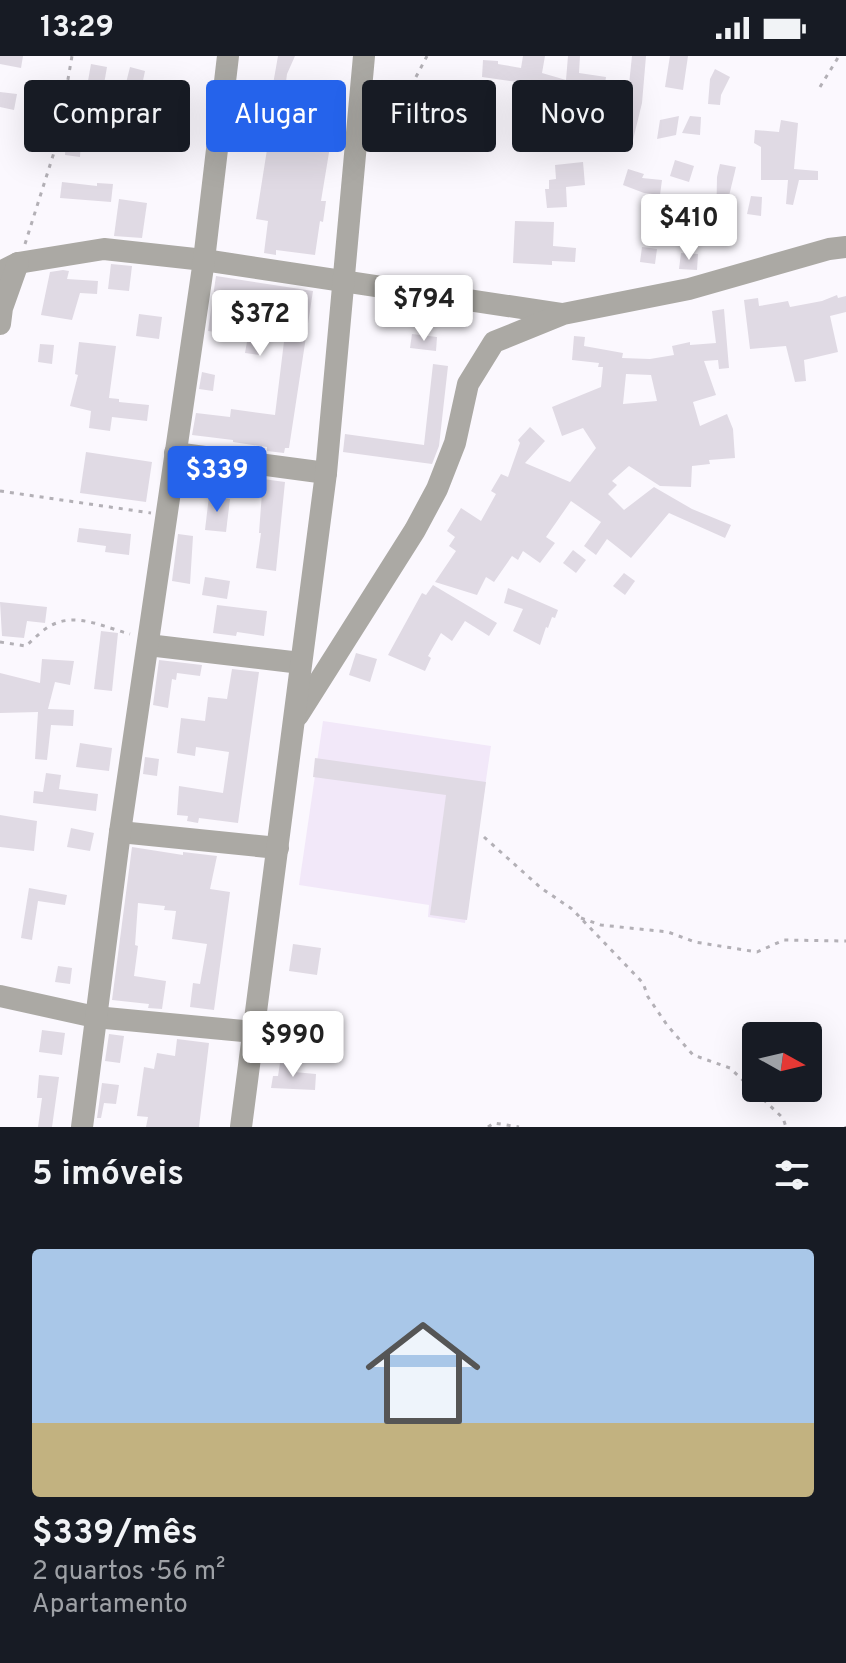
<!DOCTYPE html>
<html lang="pt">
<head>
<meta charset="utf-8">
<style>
  :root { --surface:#171b24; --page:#20242c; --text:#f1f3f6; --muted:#9ea1a6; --line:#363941; --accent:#2563eb }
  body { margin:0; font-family:Overpass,sans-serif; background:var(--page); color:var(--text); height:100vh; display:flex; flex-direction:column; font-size:30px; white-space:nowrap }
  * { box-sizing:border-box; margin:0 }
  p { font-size:26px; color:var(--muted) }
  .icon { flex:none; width:44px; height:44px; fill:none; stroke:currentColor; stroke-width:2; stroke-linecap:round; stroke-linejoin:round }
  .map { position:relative; height:1071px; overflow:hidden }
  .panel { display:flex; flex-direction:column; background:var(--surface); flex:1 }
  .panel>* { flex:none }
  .banner { position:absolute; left:24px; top:24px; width:798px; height:72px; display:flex; gap:16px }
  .needle { width:52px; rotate:98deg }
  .fabs { position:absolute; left:742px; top:966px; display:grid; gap:16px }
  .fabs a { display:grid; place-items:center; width:80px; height:80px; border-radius:8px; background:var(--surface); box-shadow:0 8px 32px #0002; font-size:40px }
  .price { position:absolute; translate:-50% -68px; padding:0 18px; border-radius:8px; background:#fff; color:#222; font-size:26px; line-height:52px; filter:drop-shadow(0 2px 4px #0008) }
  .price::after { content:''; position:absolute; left:50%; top:48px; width:24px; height:18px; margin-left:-12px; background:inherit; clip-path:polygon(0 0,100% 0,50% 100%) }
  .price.active { background:var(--accent); color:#fff }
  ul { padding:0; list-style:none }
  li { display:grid; align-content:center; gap:16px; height:424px; padding:0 32px }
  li+li { border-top:2px solid var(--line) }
  li span { display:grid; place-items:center; height:248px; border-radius:8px; color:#555 }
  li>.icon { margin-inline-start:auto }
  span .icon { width:144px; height:144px; fill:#fffc; stroke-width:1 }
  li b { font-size:34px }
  h2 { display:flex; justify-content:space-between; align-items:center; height:96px; padding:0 32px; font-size:34px }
  .tag { padding:0 28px; border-radius:8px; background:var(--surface); box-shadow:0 8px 32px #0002; font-size:28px; line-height:72px }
  .tag.active { background:var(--accent); color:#fff }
  .status { display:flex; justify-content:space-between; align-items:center; height:56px; padding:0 40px; background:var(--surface); direction:ltr }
  .status svg { height:22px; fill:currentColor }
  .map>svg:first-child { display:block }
</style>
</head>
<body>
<div class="status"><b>13:29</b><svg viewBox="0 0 49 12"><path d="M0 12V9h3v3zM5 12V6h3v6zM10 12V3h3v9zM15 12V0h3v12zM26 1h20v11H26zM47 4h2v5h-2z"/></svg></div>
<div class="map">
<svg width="846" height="1071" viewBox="0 0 846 1071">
  <rect width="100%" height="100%" fill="#fbf8fe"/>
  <path fill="#f2e8f9" d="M323 665 491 690 465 867 428 861 429 849 299 829Z"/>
  <g fill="#e0dae4" fill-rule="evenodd">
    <path d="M0 0H23L21 12 0 8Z"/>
    <path d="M278 0H295L287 18 283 49 308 52 310 38 338 42 321 145H326L323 166 320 165 315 199 276 194V199L264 197 268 165 256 163 269 81 235 76 239 29 272 34Z"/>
    <path d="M523 0H545L542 17 566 24 568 0H580L579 17 606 21 604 34 591 32 587 51 570 48 571 42 538 33 539 29 482 21 483 4 498 5V8L521 12Z"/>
    <path d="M632 0H646L642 47 632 88 618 91 622 58 628 38Z"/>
    <path d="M670 0H688L683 34 665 31Z"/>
    <path d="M91 8 107 11 104 28 88 25Z"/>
    <path d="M130 11 145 15 141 34 125 31Z"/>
    <path d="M715 13 730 21 721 39 720 49 708 48 710 23Z"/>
    <path d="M0 36 17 38 14 54 0 51Z"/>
    <path d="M171 59 190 61 188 79 169 77Z"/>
    <path d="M679 60 676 79 657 83 660 64Z"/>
    <path d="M690 60 701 61 700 79 682 77Z"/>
    <path d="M781 64 798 67 794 113 818 115V124H799L793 149 786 148 788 124H761V91L754 87 755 74 779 76Z"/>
    <path d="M130 80 149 82 147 95 129 93Z"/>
    <path d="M66 84 81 86 80 101 65 99Z"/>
    <path d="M675 104 694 110 689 126 670 120Z"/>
    <path d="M583 106 585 129 566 131 567 151 547 152 545 133H549V124L556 123 555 109Z"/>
    <path d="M720 108 736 111 720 177 716 176 717 121Z"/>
    <path d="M628 113 644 118 642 122 662 124 660 139 644 137 623 129Z"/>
    <path d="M62 126 97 130V127L113 128 111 146 60 142Z"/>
    <path d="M751 140 762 141 761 160 747 158Z"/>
    <path d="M119 143 147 147 142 182 114 180Z"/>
    <path d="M654 162 673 165 670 180 651 177Z"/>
    <path d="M515 165 554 166 553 190 576 192 575 206 552 205V209L513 207Z"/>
    <path d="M642 191 657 193 655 208 640 206Z"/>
    <path d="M681 197 698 198 697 214 679 213Z"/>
    <path d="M111 208 132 210 129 235 108 233Z"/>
    <path d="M63 214 69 215 67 223 98 225 97 238 80 237 72 264 41 259 50 216Z"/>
    <path d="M216 220 313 235 289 392H285L284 397 267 395V391L233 386V384L192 379 196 357 230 361 231 353 275 359 288 253 266 248 260 299 245 297 248 280 208 275Z"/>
    <path d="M837 239 838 242 846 240V256L830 260 838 296 804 304 806 325 795 326 786 290 750 293 744 244 758 242 759 250 788 245 790 251 822 245Z"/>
    <path d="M724 253 729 312 719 313 718 304 704 305 716 339 693 346 700 370 727 358 733 373 735 402 709 404 710 408 692 410 691 431 660 430 629 410 612 425 617 429 608 438 624 454 654 431 692 453 731 469 725 482 669 457 631 502 607 483 596 499 584 490 601 466 571 445 546 481 555 487 540 507 523 495 518 504 512 500 494 526 486 521 477 539 435 526 456 495 449 490 455 481 447 475 461 452 481 465 496 438 491 435 501 418 508 421 520 387 518 384 530 371 545 385 525 407 570 426 596 392 583 372 562 380 552 351 601 331 603 311H598L599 307 572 304 574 280 585 281 584 290 623 297 622 302 650 303 674 299 672 290 690 286V289L716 287 712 255ZM626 318 651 319 657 345 623 348Z"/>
    <path d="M452 256 469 258 467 271 450 268Z"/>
    <path d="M139 258 162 261 159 283 136 280Z"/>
    <path d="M412 278 437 281 436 295 410 292Z"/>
    <path d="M79 286 116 290 109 342 119 343V346L149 349 147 365 112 361 110 375 89 372 91 355 70 350 78 319 75 318Z"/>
    <path d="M40 288 54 289 52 308 38 306Z"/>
    <path d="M433 308 448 310 439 390 432 408 343 396 345 378 424 389Z"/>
    <path d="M202 316 215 319 213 335 199 333Z"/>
    <path d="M86 396 152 406 146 446 80 437Z"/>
    <path d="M263 423 285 426 276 515 256 512 261 477H259Z"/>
    <path d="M209 440 230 443 226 476 205 474Z"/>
    <path d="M79 472 131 478 129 499 105 496 106 490 77 486Z"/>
    <path d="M178 478 193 480 190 528 172 525Z"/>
    <path d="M573 494 586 504 576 517 563 507Z"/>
    <path d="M624 517 635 525 625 539 613 530Z"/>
    <path d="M205 521 230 525 227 543 202 539Z"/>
    <path d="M433 529 497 567 489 580 465 565 452 585 441 577 428 600 431 602 425 615 388 599 422 537 426 539Z"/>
    <path d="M508 532 558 554 555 562 552 561 548 572 546 571 540 589 513 575 523 553 504 547Z"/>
    <path d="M0 546 47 551 45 567 27 565 24 582 2 580Z"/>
    <path d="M217 549 267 555 264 580 237 576 236 580 213 577Z"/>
    <path d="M101 575 118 577 112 635 94 633Z"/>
    <path d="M356 597 377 603 370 626 349 619Z"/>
    <path d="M42 603 74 605 70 629 55 626 48 653 74 654 73 670 51 669 47 704 35 703 38 656 0 657V617L40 627Z"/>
    <path d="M159 604 202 609 200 620 177 617 176 624 172 623 168 652 153 649Z"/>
    <path d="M232 613 259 616 238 767 199 762 198 767 187 765 188 760 177 759 179 730 223 737 229 696 196 691 195 700 177 697 181 662 205 665 208 641 227 643Z"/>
    <path d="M80 687 112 692 109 715 76 711Z"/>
    <path d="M145 701 159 703 157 720 143 718Z"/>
    <path d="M315 702 486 726 467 864 430 859 446 739 313 721Z"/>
    <path d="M46 717 61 719 59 733 98 738 96 755 33 747 34 735 43 736Z"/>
    <path d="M0 759 37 765 34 795 0 791Z"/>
    <path d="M71 772 94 777 90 795 67 791Z"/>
    <path d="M132 791 183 799V796L217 800 210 833 230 836 214 954 190 951 193 927 200 928 207 888 172 883 176 855 164 854 165 850 138 847 135 889 138 890 134 920 166 925 162 953 148 952 149 948 112 944Z"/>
    <path d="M29 832 67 839 65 849 38 845 32 884 21 882Z"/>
    <path d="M293 888 321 892 317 919 289 915Z"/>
    <path d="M58 910 72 912 70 928 55 926Z"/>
    <path d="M42 974 65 977 62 999 39 996Z"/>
    <path d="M109 978 124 980 120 1007 105 1005Z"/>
    <path d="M177 983 209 987 199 1071H146L148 1061 137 1060 144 1011 154 1013 157 997 175 1000Z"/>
    <path d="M280 1007 295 1009 294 1016 316 1018 315 1034 271 1032 273 1020H278Z"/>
    <path d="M39 1019 59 1021 52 1071H38L42 1042H37Z"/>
    <path d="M102 1027 119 1029 116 1048 104 1047 101 1062H97Z"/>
  </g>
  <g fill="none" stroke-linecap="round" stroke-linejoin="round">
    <g stroke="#b3b0b6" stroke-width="3" stroke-dasharray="4 6" stroke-linecap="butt">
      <path d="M820 31 839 0"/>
      <path d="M375 89 381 72 407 38 427 0"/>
      <path d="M25 188 57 87 72 0"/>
      <path d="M0 435 151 457"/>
      <path d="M0 586 26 590C34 583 43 573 52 569 77 556 106 572 130 578"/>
      <path d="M484 781 541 832 572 853 643 927 648 941 667 969 693 999 730 1012 783 1062 786 1071"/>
      <path d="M581 862 601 869 668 876 695 886 757 896 784 884 846 885"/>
      <path d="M488 1071 494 1067 519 1071"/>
      <path d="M846 1071V1070"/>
    </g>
    <g stroke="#aba9a4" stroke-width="22">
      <path d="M0 216 18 207 104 193 204 204 561 258"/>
      <path d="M0 268 2 252 18 207"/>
      <path d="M175 397 326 417"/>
      <path d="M148 589 301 607"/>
      <path d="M298 659 415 474 437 433 455 387 468 328 494 286 563 258 689 233 829 193 846 191"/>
      <path d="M120 776 278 792"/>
      <path d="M0 940 95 961 254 976"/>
      <path d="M82 1071 120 776 204 204 228 0"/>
      <path d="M241 1071 326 417 364 0"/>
    </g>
  </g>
</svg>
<div class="fabs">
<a><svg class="needle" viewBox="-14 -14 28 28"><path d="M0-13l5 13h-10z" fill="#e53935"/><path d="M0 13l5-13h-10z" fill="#9ea1a6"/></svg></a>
</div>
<b class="price" style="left:689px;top:206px">$410</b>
<b class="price" style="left:424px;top:287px">$794</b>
<b class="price" style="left:260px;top:302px">$372</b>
<b class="price active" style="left:217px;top:458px">$339</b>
<b class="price" style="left:293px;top:1023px">$990</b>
<div class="banner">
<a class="tag">Comprar</a>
<a class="tag active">Alugar</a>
<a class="tag">Filtros</a>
<a class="tag">Novo</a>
</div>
</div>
<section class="panel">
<h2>5 imóveis<svg class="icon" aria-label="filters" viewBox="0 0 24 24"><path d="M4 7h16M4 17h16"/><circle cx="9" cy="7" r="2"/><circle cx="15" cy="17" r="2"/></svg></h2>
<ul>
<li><span style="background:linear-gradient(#a9c7e8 70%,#c2b280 0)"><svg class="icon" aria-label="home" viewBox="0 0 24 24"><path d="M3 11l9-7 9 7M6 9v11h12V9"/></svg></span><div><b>$339/mês</b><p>2 quartos · 56 m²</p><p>Apartamento</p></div></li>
</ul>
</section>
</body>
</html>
